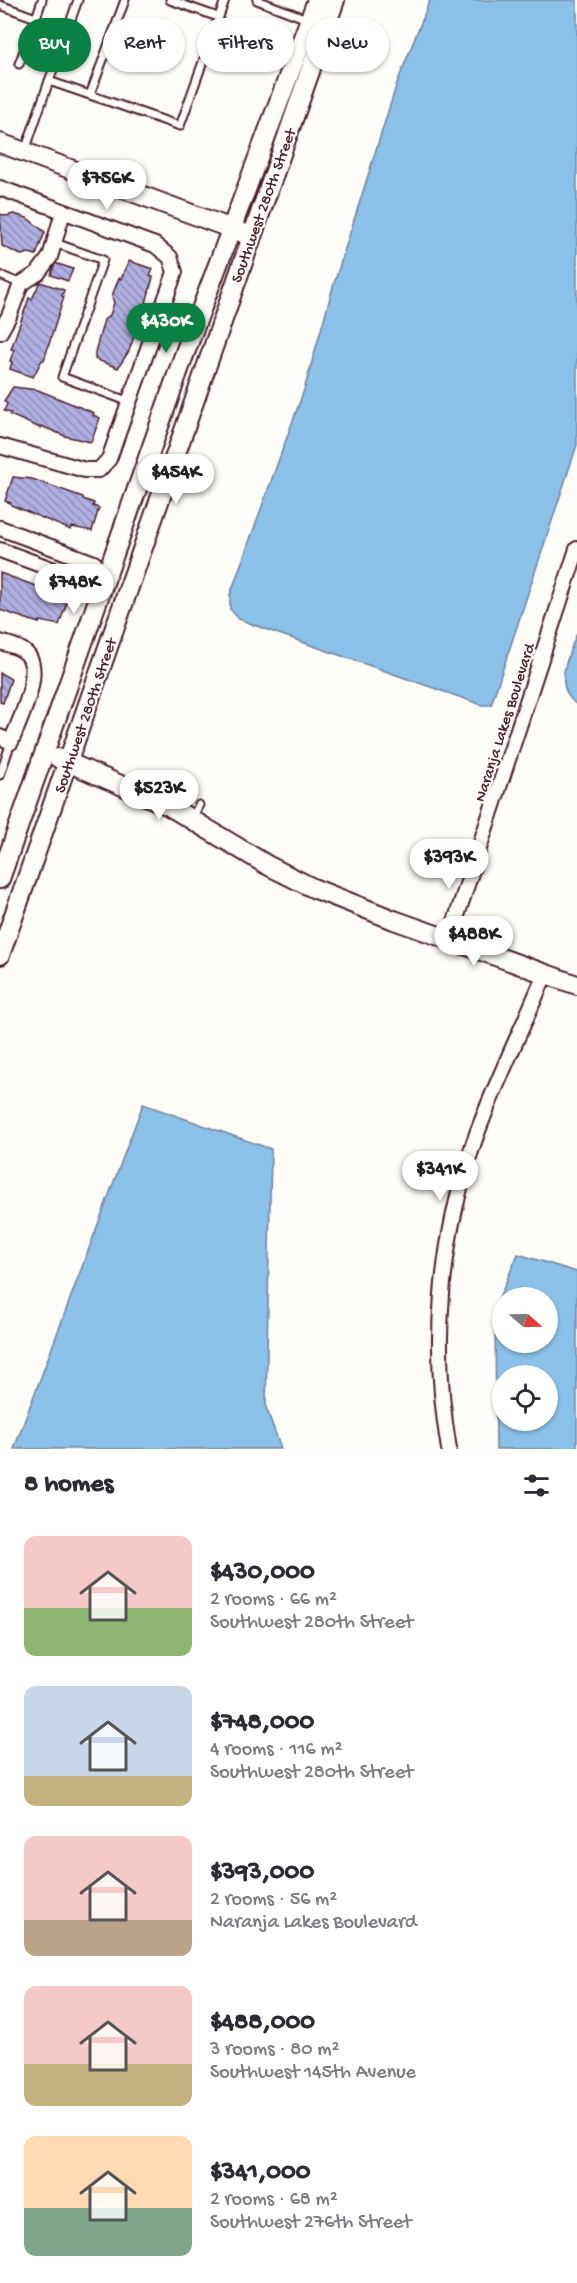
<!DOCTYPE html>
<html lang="en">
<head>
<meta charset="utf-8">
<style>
  :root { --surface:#fff; --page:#f7f7f7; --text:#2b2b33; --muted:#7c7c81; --accent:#0b8043 }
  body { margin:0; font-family:"Gochi Hand",sans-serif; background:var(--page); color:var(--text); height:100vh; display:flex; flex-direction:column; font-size:22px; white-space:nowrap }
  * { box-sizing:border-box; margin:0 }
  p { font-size:20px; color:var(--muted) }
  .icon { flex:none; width:33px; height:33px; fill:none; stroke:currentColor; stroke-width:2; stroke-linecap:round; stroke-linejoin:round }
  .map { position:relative; height:1449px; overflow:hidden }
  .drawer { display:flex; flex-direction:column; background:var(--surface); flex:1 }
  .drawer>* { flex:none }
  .top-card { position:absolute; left:18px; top:18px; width:542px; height:54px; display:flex; gap:12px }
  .needle { width:39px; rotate:110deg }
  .fabs { position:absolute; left:492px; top:1287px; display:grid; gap:12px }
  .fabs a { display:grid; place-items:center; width:66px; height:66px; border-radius:50%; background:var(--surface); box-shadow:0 2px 4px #0004; font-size:30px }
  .price { position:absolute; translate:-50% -51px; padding:0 14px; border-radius:21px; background:#fff; color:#222; font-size:20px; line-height:39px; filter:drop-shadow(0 2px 3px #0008) }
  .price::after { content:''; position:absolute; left:50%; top:36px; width:18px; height:14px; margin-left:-9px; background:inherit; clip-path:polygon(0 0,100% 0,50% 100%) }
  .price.on { background:var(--accent); color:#fff }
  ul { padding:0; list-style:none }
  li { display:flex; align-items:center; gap:18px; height:150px; padding:0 24px }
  li span { display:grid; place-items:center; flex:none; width:168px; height:120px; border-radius:12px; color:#555 }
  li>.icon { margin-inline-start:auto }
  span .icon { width:72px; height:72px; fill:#fffc; stroke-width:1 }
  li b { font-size:26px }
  h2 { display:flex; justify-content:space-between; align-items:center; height:72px; padding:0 24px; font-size:26px }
  .pill { padding:0 21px; border-radius:27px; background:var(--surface); box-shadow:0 2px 4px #0004; font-size:21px; line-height:54px }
  .pill.on { background:var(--accent); color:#fff }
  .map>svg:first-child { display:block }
</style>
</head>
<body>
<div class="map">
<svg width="577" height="1449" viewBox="0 0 577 1449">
  <defs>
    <pattern id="building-back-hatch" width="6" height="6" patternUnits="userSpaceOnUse" patternTransform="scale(1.5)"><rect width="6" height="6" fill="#b0afe1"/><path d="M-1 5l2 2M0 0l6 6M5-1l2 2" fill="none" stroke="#918eb7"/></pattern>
  </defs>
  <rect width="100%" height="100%" fill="#fdfcf7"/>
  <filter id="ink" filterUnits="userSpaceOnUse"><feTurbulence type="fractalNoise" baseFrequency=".0167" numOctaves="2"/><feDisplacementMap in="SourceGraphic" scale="12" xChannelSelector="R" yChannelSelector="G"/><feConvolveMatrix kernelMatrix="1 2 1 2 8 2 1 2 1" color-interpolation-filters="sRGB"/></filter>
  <g filter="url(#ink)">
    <g fill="#8bc0e8" stroke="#71809c" stroke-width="1.5" fill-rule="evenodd">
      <path d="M430 0H577V445L491 705H482L262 628 239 619 230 609V595L304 390 333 287 397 83Z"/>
      <path d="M577 633V705C552 686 568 657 577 633Z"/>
      <path d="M143 1104 271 1149 266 1407 281 1449H14Z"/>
      <path d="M518 1254 577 1272V1449H496L495 1308ZM502 1298H548V1342H502ZM502 1376H548V1420H502Z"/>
    </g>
    <g fill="url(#building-back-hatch)" stroke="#4a1f2b" stroke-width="1.5">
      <path d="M0 214 6 216 14 214 27 218 45 232 36 255 29 253 21 255 2 246Z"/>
      <path d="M129 261 153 269 150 276 153 277 145 307 142 306 138 311 134 323 136 331 129 351 118 368 95 359V352L104 320 110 315 114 303 112 296 119 278 121 279Z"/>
      <path d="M55 263 73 269 68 281 51 275Z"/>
      <path d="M40 282 64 290 62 296 64 297 44 360H42L33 377 10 369 12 362 10 361 14 350 11 349 29 298 32 299Z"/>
      <path d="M13 387 38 390 94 413 93 415 100 418 91 442 65 436 41 426 40 428 10 415 11 413 4 411 7 404 4 401Z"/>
      <path d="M13 477 32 479 83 497V499L94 503 93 506 99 508 92 531 72 527 71 530 11 505V503L5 501Z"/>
      <path d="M0 573 50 591V593L67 602 59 625 40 621 39 623 0 610Z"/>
      <path d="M0 673 11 679 3 703 0 702Z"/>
    </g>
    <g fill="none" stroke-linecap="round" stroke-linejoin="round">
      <g stroke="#4a1f2b" stroke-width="11">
        <g id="service">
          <path d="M170 0 218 17"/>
          <path d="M257 0 307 19"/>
          <path d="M0 5 36 18 42 0"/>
          <path d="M19 64 36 18"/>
          <path d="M49 81 78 0"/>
          <path d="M90 95 125 0"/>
          <path d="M25 151 49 81 180 126 225 0"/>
          <path d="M55 243 103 260 62 377 130 402"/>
          <path d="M0 275 21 284"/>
          <path d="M0 775 11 742"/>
          <path d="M192 818 199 805"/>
        </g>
      </g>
      <g stroke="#4a1f2b" stroke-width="18">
        <g id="minor">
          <path d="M0 188 155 245 170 257 175 272 109 459 99 470H85L0 446"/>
          <path d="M0 332 9 316 21 284 38 273 50 257 63 212"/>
          <path d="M0 528 94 563 107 577 87 582 0 550"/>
          <path d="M0 642C7 644 16 646 22 650 48 665 19 721 11 742L0 737"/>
          <path d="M449 940 577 549"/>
          <path d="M449 1449C431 1346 440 1241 474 1142 494 1085 522 1030 545 974"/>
        </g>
      </g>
      <g stroke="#4a1f2b" stroke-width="22">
        <g id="tertiary">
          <path d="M0 143 243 233"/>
          <path d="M58 758 169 806 267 865 313 888 394 920 577 985"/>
          <path d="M0 879 183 358 317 0"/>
          <path d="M0 955 335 0"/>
        </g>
      </g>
      <use href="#service" stroke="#fdfcf7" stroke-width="7"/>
      <use href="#minor" stroke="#fdfcf7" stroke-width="14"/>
      <use href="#tertiary" stroke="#fdfcf7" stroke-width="18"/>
    </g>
  </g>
  <g text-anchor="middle" stroke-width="4.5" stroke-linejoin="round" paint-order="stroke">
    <g font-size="16" fill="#4a1f2b" stroke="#fdfcf7">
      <text transform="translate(262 205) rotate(-70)" y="6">Southwest 280th Street</text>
      <text transform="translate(84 715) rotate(-71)" y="6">Southwest 280th Street</text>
      <text transform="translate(503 722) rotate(-72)" y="6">Naranja Lakes Boulevard</text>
    </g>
  </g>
</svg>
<div class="fabs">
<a><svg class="needle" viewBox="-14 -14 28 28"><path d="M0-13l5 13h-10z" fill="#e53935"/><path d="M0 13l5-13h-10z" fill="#7c7c81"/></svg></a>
<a><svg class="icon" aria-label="locate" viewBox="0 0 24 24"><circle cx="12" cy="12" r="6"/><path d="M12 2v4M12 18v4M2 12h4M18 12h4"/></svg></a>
</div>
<b class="price" style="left:107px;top:211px">$756K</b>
<b class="price on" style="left:166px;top:354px">$430K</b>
<b class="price" style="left:176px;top:505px">$454K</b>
<b class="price" style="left:74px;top:615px">$748K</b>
<b class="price" style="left:159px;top:821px">$523K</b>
<b class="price" style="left:449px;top:890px">$393K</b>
<b class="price" style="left:474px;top:967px">$488K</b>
<b class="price" style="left:440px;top:1202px">$341K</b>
<div class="top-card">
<a class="pill on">Buy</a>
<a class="pill">Rent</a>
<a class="pill">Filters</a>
<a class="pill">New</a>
</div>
</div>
<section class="drawer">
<h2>8 homes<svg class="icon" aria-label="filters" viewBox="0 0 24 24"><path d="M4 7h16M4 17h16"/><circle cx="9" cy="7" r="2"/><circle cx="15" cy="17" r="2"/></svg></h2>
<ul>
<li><span style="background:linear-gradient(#f6c9c9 60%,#8fb573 0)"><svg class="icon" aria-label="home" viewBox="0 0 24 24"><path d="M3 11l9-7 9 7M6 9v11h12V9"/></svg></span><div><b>$430,000</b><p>2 rooms · 66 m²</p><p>Southwest 280th Street</p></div></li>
<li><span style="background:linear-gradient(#c9d6e8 75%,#c2b280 0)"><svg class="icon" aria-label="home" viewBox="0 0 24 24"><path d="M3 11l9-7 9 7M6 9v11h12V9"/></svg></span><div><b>$748,000</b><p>4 rooms · 116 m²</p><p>Southwest 280th Street</p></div></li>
<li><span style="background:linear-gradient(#f6c9c9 70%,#b9a48a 0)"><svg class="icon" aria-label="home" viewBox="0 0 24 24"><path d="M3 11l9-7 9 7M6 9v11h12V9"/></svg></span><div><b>$393,000</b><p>2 rooms · 56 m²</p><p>Naranja Lakes Boulevard</p></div></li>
<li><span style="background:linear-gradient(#f6c9c9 65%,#c2b280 0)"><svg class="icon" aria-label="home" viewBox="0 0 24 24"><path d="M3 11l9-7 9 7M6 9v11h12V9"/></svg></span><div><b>$488,000</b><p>3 rooms · 80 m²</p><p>Southwest 145th Avenue</p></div></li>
<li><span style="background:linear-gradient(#ffd9b3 60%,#7fa58c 0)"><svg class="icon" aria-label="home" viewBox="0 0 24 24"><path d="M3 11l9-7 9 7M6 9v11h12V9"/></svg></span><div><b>$341,000</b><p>2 rooms · 68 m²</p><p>Southwest 276th Street</p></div></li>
</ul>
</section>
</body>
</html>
